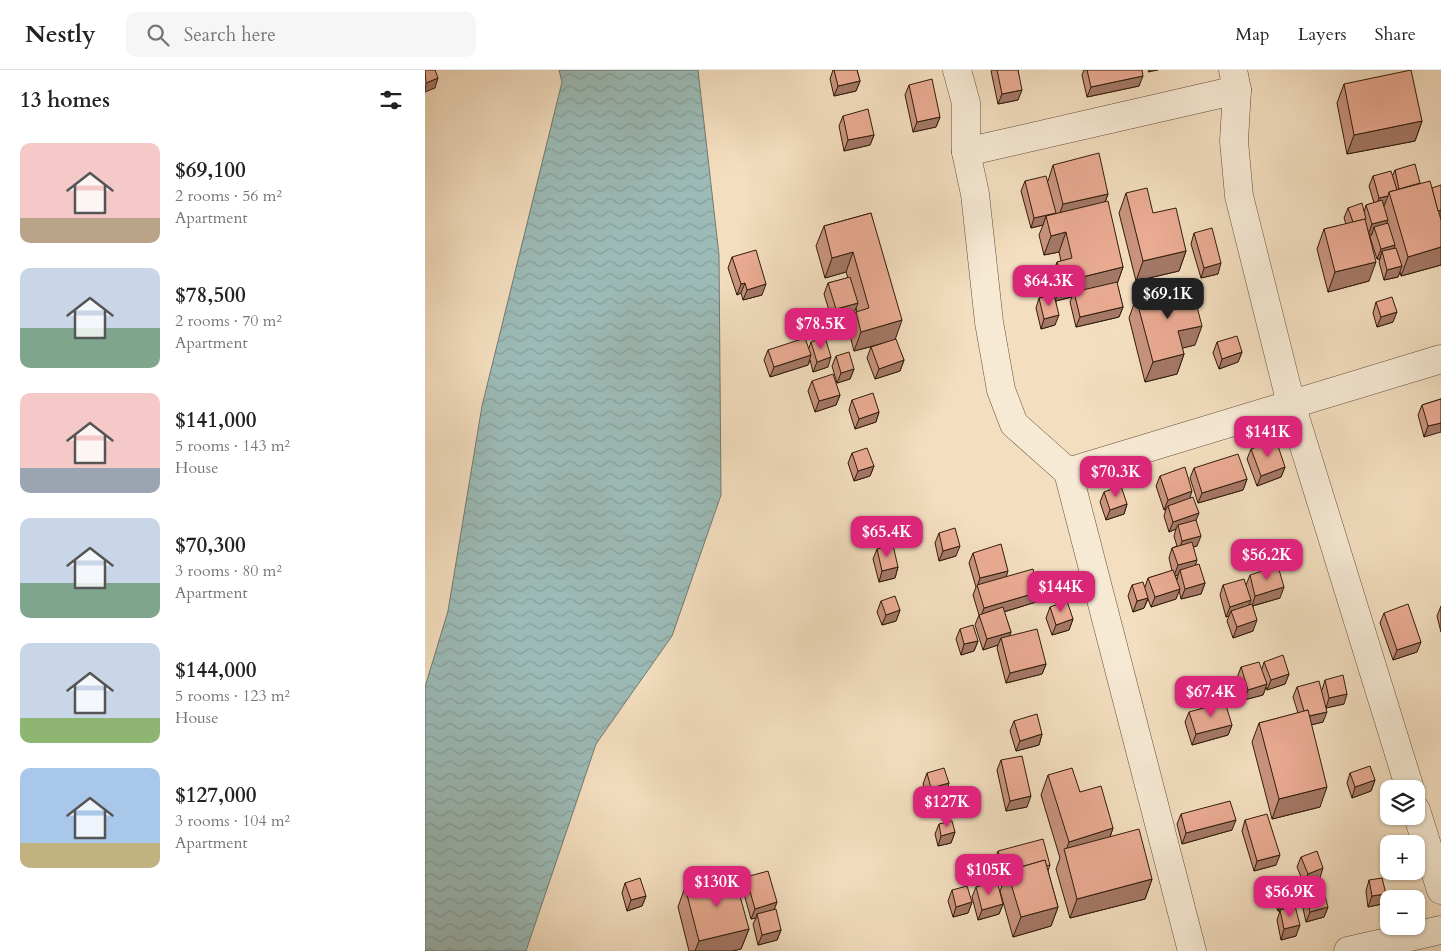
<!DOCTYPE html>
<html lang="en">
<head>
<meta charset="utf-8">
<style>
  :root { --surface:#fff; --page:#f6f6f6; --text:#222; --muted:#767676; --line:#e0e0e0; --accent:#db2777 }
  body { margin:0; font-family:Cardo,serif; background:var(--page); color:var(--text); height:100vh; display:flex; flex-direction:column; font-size:19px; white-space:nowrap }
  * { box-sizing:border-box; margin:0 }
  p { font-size:16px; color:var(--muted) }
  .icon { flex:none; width:28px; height:28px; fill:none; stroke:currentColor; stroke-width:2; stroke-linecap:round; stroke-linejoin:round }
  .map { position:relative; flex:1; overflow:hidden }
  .panel { display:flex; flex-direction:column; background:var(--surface); width:425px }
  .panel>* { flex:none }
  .tools { position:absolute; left:955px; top:710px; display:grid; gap:10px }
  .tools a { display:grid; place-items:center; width:45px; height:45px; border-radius:10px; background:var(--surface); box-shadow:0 1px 4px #0004; font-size:25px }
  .price { position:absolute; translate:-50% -42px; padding:0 11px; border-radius:10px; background:var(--accent); color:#fff; font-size:16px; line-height:32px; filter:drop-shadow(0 1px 2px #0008) }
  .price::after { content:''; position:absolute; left:50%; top:30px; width:15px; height:11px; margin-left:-8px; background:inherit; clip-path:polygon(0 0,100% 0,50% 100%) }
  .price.selected { background:#222; color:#fff }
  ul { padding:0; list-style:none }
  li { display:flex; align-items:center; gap:15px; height:125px; padding:0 20px }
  li span { display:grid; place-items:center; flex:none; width:140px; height:100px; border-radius:10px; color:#555 }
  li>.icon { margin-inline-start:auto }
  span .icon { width:60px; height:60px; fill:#fffc; stroke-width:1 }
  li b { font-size:21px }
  h2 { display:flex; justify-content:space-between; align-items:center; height:60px; padding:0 20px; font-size:21px }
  header { display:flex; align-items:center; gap:30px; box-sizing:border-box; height:70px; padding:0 25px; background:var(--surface); border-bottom:1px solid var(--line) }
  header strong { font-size:24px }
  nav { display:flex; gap:28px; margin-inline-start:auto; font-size:18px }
  .search { width:350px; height:45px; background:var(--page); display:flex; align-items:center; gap:12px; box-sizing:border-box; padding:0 18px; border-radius:10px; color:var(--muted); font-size:19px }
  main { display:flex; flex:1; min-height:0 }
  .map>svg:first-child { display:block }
</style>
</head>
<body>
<header>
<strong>Nestly</strong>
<div class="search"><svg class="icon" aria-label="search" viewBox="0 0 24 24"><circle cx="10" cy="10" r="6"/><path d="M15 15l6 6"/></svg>Search here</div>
<nav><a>Map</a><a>Layers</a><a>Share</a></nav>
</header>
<main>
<section class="panel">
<h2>13 homes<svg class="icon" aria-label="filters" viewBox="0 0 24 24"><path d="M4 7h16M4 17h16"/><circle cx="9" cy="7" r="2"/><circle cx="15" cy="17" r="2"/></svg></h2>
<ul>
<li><span style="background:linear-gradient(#f6c9c9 75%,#b9a48a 0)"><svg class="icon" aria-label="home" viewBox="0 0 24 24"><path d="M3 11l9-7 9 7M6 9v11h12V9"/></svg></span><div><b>$69,100</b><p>2 rooms · 56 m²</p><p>Apartment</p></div></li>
<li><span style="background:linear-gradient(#c9d6e8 60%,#7fa58c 0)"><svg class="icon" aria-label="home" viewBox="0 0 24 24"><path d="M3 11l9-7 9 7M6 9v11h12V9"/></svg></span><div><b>$78,500</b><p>2 rooms · 70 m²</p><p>Apartment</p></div></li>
<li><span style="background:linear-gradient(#f6c9c9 75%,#9aa5b1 0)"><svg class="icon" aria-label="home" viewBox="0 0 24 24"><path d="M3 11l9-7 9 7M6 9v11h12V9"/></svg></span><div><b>$141,000</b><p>5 rooms · 143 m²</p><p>House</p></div></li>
<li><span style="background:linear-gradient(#c9d6e8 65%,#7fa58c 0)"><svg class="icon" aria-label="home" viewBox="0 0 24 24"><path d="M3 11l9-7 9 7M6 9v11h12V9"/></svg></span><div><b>$70,300</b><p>3 rooms · 80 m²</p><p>Apartment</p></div></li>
<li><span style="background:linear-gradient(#c9d6e8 75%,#8fb573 0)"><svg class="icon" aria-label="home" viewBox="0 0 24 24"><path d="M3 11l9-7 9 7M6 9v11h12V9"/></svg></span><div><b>$144,000</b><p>5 rooms · 123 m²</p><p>House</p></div></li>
<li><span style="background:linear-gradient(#a9c7e8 75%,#c2b280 0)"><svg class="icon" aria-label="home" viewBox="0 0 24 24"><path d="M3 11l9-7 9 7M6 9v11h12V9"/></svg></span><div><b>$127,000</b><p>3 rooms · 104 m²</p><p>Apartment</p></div></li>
</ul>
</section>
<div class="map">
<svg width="1016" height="881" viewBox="0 0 1016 881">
  <defs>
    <pattern id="water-waves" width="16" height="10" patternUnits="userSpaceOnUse" patternTransform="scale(1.25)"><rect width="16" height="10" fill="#9cbbb7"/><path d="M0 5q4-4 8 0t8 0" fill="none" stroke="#87a09c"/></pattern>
  </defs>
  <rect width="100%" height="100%" fill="#f3debf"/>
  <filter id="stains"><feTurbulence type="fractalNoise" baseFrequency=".004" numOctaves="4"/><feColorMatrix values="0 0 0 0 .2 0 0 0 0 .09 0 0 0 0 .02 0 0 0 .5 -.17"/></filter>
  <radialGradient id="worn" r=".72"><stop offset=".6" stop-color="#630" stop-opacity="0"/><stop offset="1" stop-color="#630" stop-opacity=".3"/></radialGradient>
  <path fill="url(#water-waves)" stroke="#717b72" d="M134 0H273L294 185 296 425 247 566 171 674 101 881H0V617L23 541 57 336 137 12Z"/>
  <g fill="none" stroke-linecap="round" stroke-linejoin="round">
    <g stroke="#614c37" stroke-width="29">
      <g id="minor">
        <path d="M532 0 541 33V82L550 124 564 252 576 320 589 354 643 402 767 881"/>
        <path d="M808 0 812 20 809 71 814 126 866 334 985 719"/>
        <path d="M541 82 812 20"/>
        <path d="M643 402 1016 289"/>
        <path d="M991 740 1016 820"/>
        <path d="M923 881 1016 860"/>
      </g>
    </g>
    <use href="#minor" stroke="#f7ead5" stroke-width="28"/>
  </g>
  <g fill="#c9937e" stroke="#301c0a" fill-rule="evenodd">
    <path d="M408 0H432L435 11 431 21 409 26 405 9Z"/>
    <path d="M567 0H593V30L573 34 566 1Z"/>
    <path d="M659 0H717L714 16 662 27 657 5Z"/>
    <path d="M919 14 997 51 990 71 922 84 912 33Z"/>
    <path d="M484 15 515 47 511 57 488 62 480 25Z"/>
    <path d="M418 46 449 65 445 75 419 81 414 56Z"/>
    <path d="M628 95 683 124 680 132 698 197 692 214 698 237 694 247 651 257 645 232 647 227 631 231 630 255 616 259 611 238 614 228 628 225 625 211 632 192 636 191 634 182 619 185 614 165 618 155 606 158 596 121 600 111H623Z"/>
    <path d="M970 100 1016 195 976 206 975 202 973 207 959 210 954 192 955 189H952L945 167 947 164 944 165V211L903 222 892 179 899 159 921 154 919 148 923 138 939 142 941 135 949 133 944 116 948 106 968 105Z"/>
    <path d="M701 123 728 143 761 181 754 201 711 211 694 143Z"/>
    <path d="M446 143 470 269 479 290 475 301 450 309 442 288 446 277 457 274 429 281 424 262 431 242H432L431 238 429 243 407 250 399 224 403 213 423 208 421 202 400 208 391 176 399 156Z"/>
    <path d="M769 163 793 204 776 208 766 174Z"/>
    <path d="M307 187 337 225 318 230 316 223 312 225 303 198Z"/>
    <path d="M711 228 770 275 757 278 759 284 752 304 720 312 704 248Z"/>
    <path d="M951 232 968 252 952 257 948 243Z"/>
    <path d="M386 272 403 297 388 302 385 290 383 295 345 307 339 290 343 280 384 278Z"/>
    <path d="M792 272 817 282 813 292 794 299 788 283Z"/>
    <path d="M411 286 429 299 425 309 412 313 407 296Z"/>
    <path d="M387 311 415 325 411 335 390 342 383 321Z"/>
    <path d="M1016 329 999 367 993 345 997 335Z"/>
    <path d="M427 330 454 342 451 352 430 359 424 340Z"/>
    <path d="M826 379 860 397 856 407 832 416 822 389Z"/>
    <path d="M427 383 449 396 445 406 429 411 423 393Z"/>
    <path d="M769 398 822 409 818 420 773 433 765 408Z"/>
    <path d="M735 406 765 428 771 451 772 476 768 477 770 495 780 513 776 524 756 529 754 520 751 529 726 537 723 529 719 538 708 542 703 526 707 515 720 517 723 508 747 501 744 488 747 478 752 476 749 466 751 459 744 462 739 446 741 439 739 440 731 416ZM750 505H753L752 510Z"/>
    <path d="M679 422 702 434 699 444 681 450 675 432Z"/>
    <path d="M514 463 531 486 514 491 510 473Z"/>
    <path d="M452 479 473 497 470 508 454 512 448 489Z"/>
    <path d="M548 483 581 506 611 532 579 542 586 562 584 566 621 594 617 604 581 613 572 578 573 575 558 580 550 555 554 545 548 525 551 517 544 493Z"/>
    <path d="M825 505 855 528 828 536V561L808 568 802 551 804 546 801 547 795 525 798 515H821Z"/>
    <path d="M456 531 475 540 471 551 457 555 452 542Z"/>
    <path d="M1016 536V562L1012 546Z"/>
    <path d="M625 537 648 549 644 560 627 565 621 548Z"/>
    <path d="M959 543 992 582 968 590 955 553Z"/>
    <path d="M535 559 553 571 549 581 536 585 531 569Z"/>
    <path d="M839 592 864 604 860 614 842 620 841 617 838 625 819 630 812 608 816 597 837 599Z"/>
    <path d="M900 610 919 634 901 638 898 652 886 655 895 737 847 749 827 672 834 653 873 643 868 627 872 617 897 620Z"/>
    <path d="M764 642 807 655 803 665 767 675 760 652Z"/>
    <path d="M589 651 617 664 614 675 591 681 585 661Z"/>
    <path d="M576 690 602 737 581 741 572 700Z"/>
    <path d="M502 703 524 713 520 723 503 728 498 714Z"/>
    <path d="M925 703 950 710 946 721 927 728 922 713Z"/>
    <path d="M623 705 655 722 688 758 685 767 727 809 720 829 645 848 631 799 635 788 616 725Z"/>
    <path d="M756 744 807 760 757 774 752 754Z"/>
    <path d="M820 750 851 795 829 801 817 761Z"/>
    <path d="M514 754 530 762 526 773 513 776 510 764Z"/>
    <path d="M573 781 625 795 623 801 633 837 626 856 588 867 575 821 577 816H576L569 791Z"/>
    <path d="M876 787 895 808 879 814 872 797Z"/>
    <path d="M321 807 352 832 349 839 356 860 352 870 333 875 328 854 331 848 326 849 317 817Z"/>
    <path d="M944 810 961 824 957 834 943 837 941 821Z"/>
    <path d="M200 813 221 826 217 836 202 841 197 823Z"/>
    <path d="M851 815 870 826 866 837 871 866 856 870 852 850 855 841H853L847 826Z"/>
    <path d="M260 817 324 859 316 879 307 881H264L253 837Z"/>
    <path d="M551 817 578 834 574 844 553 850 547 827Z"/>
    <path d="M527 820 547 832 543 843 528 847 523 831Z"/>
    <path d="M881 823 903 837 899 847 881 852 877 834Z"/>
  </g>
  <g fill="#a47867" stroke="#301c0a">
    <path d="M724 0H733L723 2Z"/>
    <path d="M718 6 714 16 662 27 666 17Z"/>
    <path d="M13 8 10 18 0 22 1 13Z"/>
    <path d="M435 11 431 21 409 26 413 16Z"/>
    <path d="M597 20 593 30 573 34 577 24Z"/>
    <path d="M515 47 511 57 488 62 492 52Z"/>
    <path d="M997 51 990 71 922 84 929 65Z"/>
    <path d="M449 65 445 75 419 81 423 70Z"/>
    <path d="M683 124 676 143 631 154 638 134Z"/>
    <path d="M963 126 959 136 951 138 954 128Z"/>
    <path d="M1016 140V149L1010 142Z"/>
    <path d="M631 143 627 153 621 146 618 155 606 158 609 148Z"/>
    <path d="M963 150 959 160 949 157 947 164 943 165 947 154Z"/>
    <path d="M641 162 634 182 619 185 626 166Z"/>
    <path d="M970 175 967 185 957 181 955 189H952L956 179Z"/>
    <path d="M1016 177V195L976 206 983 187Z"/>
    <path d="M761 181 754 201 711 211 718 191Z"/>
    <path d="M428 182 421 202 400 208 407 188Z"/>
    <path d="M951 192 944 211 903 222 910 202Z"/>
    <path d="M796 193 793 204 776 208 779 198Z"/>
    <path d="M977 196 973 207 959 210 962 200Z"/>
    <path d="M698 197 691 217 649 222 647 227 630 231 637 212Z"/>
    <path d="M320 213 316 223 312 225 316 214Z"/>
    <path d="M341 214 337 225 318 230 322 220Z"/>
    <path d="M433 233 429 243 407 250 411 239Z"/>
    <path d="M698 237 694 247 651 257 655 247Z"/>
    <path d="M972 242 968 252 952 257 956 247Z"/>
    <path d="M634 245 630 255 616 259 619 249Z"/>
    <path d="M477 250 470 270 429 281 436 262Z"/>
    <path d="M777 256 770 275 746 281 753 261Z"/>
    <path d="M817 282 813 292 794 299 797 289Z"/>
    <path d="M759 284 752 304 720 312 728 292Z"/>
    <path d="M386 285 383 295 345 307 349 297Z"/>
    <path d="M406 287 403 297 388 302 392 292Z"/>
    <path d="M479 290 475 301 450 309 454 299Z"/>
    <path d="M429 299 425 309 412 313 416 303Z"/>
    <path d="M415 325 411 335 390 342 394 331Z"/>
    <path d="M454 342 451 352 430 359 434 349Z"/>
    <path d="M1016 353V362L999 367 1003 356Z"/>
    <path d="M449 396 445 406 429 411 433 401Z"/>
    <path d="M860 397 856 407 832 416 836 406Z"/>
    <path d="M822 409 818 420 773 433 777 423Z"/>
    <path d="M767 421 764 431 743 436 741 439 739 440 743 430Z"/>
    <path d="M702 434 699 444 681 450 685 440Z"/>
    <path d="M774 443 770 453 753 455 751 459 744 462 748 452Z"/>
    <path d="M776 466 772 476 754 481 757 471Z"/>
    <path d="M535 476 531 486 514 491 518 481Z"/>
    <path d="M772 490 769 500H755L753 505 749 506 753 495Z"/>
    <path d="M473 497 470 508 454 512 457 501Z"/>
    <path d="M583 501 580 511 552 517 555 508Z"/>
    <path d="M780 513 776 524 756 529 760 519Z"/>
    <path d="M859 517 855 528 827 536 830 526Z"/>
    <path d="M755 519 751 529 726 537 730 527Z"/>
    <path d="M614 522 611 532 555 549 559 538Z"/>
    <path d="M723 528 719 538 708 542 712 531Z"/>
    <path d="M826 530 822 540 806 541 804 546 801 547 805 537Z"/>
    <path d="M475 540 471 551 457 555 461 545Z"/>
    <path d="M648 549 644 560 627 565 631 555Z"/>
    <path d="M832 550 828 561 808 568 812 557Z"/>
    <path d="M586 562 582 572 576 568 573 575 558 580 562 569Z"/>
    <path d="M553 571 549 581 536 585 539 574Z"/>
    <path d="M996 572 992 582 968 590 972 580Z"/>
    <path d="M621 594 617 604 581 613 585 603Z"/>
    <path d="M864 604 860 614 842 620 846 610Z"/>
    <path d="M842 614 838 625 819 630 823 620Z"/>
    <path d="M922 624 919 634 901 638 904 628Z"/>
    <path d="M902 642 898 652 877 657 881 647Z"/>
    <path d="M807 655 803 665 767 675 771 664Z"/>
    <path d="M617 664 614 675 591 681 595 671Z"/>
    <path d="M950 710 946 721 927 728 930 717Z"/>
    <path d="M524 713 520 723 503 728 506 718Z"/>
    <path d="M902 717 895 737 847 749 854 729Z"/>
    <path d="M606 726 602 737 581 741 585 731Z"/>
    <path d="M811 750 807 760 757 774 761 763Z"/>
    <path d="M688 758 681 778 640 783 644 772Z"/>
    <path d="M530 762 526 773 513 776 516 766Z"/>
    <path d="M855 785 851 795 829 801 832 791Z"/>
    <path d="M898 798 895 808 879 814 883 804Z"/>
    <path d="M580 806H581L577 816H576Z"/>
    <path d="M727 809 720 829 645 848 652 829Z"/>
    <path d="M961 824 957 834 943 837 947 826Z"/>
    <path d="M221 826 217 836 202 841 206 830Z"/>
    <path d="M870 826 866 837 853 841 857 831Z"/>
    <path d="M352 832 348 843 332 844 331 848 326 849 330 839Z"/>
    <path d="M547 832 543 843 528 847 531 837Z"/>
    <path d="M578 834 574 844 553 850 557 840Z"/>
    <path d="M633 837 626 856 588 867 596 847Z"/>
    <path d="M903 837 899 847 881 852 885 842Z"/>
    <path d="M875 855 871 866 856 870 859 859Z"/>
    <path d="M324 859 316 879 307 881H270L274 871Z"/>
    <path d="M356 860 352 870 333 875 337 865Z"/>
  </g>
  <g fill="#eaab93" stroke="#301c0a">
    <path d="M0 0H10L13 8 1 13Z"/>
    <path d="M409 0H432L435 11 413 16Z"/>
    <path d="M572 0H593L597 20 577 24Z"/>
    <path d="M662 0H717L718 6 666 17Z"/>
    <path d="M986 0 997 51 929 65 919 14Z"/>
    <path d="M507 9 515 47 492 52 484 15Z"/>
    <path d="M443 39 449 65 423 70 418 46Z"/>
    <path d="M674 83 683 124 638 134 628 95Z"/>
    <path d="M990 94 995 113 974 119 970 100Z"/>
    <path d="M966 101 972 120 964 122 963 126 954 128 948 106Z"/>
    <path d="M621 106 631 143 609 148 600 111Z"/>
    <path d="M1005 111 1016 150V177L983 187 964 122Z"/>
    <path d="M1016 115V140L1013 141 1007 118Z"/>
    <path d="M722 118 728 143 751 138 761 181 718 191 701 123Z"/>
    <path d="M957 130 963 150 947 154 941 135Z"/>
    <path d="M683 131 698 197 637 212 632 192 647 188 641 162 626 166 621 146Z"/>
    <path d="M937 133 941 149 928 152 923 138Z"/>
    <path d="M446 143 477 250 436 262 431 242 444 238 428 182 407 188 399 156Z"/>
    <path d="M940 149 951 192 910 202 899 159Z"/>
    <path d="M963 153 970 175 956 179 949 157Z"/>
    <path d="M787 158 796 193 779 198 769 163Z"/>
    <path d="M971 178 977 196 962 200 957 181Z"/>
    <path d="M331 180 341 214 322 220 320 213 316 214 307 187Z"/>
    <path d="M425 207 433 233 411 239 403 213Z"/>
    <path d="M692 212 698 237 655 247 649 222Z"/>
    <path d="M766 214 777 256 753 261 759 284 728 292 711 228Z"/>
    <path d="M629 225 634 245 619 249 614 228Z"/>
    <path d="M967 227 972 242 956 247 951 232Z"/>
    <path d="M812 266 817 282 797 289 792 272Z"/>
    <path d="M400 267 406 287 392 292 386 272Z"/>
    <path d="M380 268 386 285 349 297 343 280Z"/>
    <path d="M471 269 479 290 454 299 446 277Z"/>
    <path d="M424 282 429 299 416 303 411 286Z"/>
    <path d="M408 304 415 325 394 331 387 311Z"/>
    <path d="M448 323 454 342 434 349 427 330Z"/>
    <path d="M1016 329V353L1003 356 997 335Z"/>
    <path d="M851 370 860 397 836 406 826 379Z"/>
    <path d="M442 378 449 396 433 401 427 383Z"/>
    <path d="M813 384 822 409 777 423 769 398Z"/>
    <path d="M760 397 767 421 743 430 735 406Z"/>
    <path d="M696 416 702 434 685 440 679 422Z"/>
    <path d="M768 427 774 443 748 452 743 436Z"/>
    <path d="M771 450 776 466 757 471 753 455Z"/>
    <path d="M530 458 535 476 518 481 514 463Z"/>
    <path d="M767 472 772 490 753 495 747 478Z"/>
    <path d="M576 474 583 501 555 508 548 483Z"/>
    <path d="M468 475 473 497 457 501 452 479Z"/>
    <path d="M774 494 780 513 760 519 755 500Z"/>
    <path d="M853 496 859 517 830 526 825 505Z"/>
    <path d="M608 499 614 522 559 538 552 515Z"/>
    <path d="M748 500 755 519 730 527 723 508Z"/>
    <path d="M819 509 826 530 805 537 798 515Z"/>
    <path d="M718 512 723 528 712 531 707 515Z"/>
    <path d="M470 526 475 540 461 545 456 531Z"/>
    <path d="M642 531 648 549 631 555 625 537Z"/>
    <path d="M827 534 832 550 812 557 806 541Z"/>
    <path d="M983 534 996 572 972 580 959 543Z"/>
    <path d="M578 537 586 562 562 569 554 545Z"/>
    <path d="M548 555 553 571 539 574 535 559Z"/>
    <path d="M612 559 621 594 585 603 576 568Z"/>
    <path d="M858 585 864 604 846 610 839 592Z"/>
    <path d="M834 592 842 614 823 620 816 597Z"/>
    <path d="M918 605 922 624 904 628 900 610Z"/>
    <path d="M894 611 902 642 884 646 883 640 879 641 872 617Z"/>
    <path d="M800 632 807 655 771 664 764 642Z"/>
    <path d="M883 640 902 717 854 729 834 653Z"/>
    <path d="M612 644 617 664 595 671 589 651Z"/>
    <path d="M597 686 606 726 585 731 576 690Z"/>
    <path d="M945 696 950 710 930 717 925 703Z"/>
    <path d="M519 698 524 713 506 718 502 703Z"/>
    <path d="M647 698 655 722 676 716 688 758 644 772 623 705Z"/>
    <path d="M805 731 811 750 761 763 756 744Z"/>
    <path d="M842 744 855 785 832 791 820 750Z"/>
    <path d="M527 751 530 762 516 766 514 754Z"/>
    <path d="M714 759 727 809 652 829 639 779Z"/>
    <path d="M618 769 625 795 621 796 620 790 582 801 581 806H580L573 781Z"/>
    <path d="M892 781 898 798 883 804 876 787Z"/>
    <path d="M620 790 633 837 596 847 582 801Z"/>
    <path d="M343 801 352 832 330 839 321 807Z"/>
    <path d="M309 804 324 859 274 871 260 817Z"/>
    <path d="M215 808 221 826 206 830 200 813Z"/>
    <path d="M957 808 961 824 947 826 944 810Z"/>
    <path d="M864 810 870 826 857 831 851 815Z"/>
    <path d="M572 811 578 834 557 840 551 817Z"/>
    <path d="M542 816 547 832 531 837 527 820Z"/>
    <path d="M898 819 903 837 885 842 881 823Z"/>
    <path d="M870 836 875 855 859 859 855 840Z"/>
    <path d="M351 839 356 860 337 865 332 844Z"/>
  </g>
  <rect width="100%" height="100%" filter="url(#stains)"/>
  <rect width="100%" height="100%" fill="url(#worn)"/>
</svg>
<div class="tools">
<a><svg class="icon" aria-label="layers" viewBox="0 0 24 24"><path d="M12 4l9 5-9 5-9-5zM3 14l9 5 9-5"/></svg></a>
<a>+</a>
<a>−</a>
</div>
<b class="price" style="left:624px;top:237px">$64.3K</b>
<b class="price selected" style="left:743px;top:250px">$69.1K</b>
<b class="price" style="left:396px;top:280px">$78.5K</b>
<b class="price" style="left:843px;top:388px">$141K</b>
<b class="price" style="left:691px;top:428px">$70.3K</b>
<b class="price" style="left:462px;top:488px">$65.4K</b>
<b class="price" style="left:842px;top:511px">$56.2K</b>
<b class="price" style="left:636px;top:543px">$144K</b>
<b class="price" style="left:786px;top:648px">$67.4K</b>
<b class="price" style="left:522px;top:758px">$127K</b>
<b class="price" style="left:564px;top:826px">$105K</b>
<b class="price" style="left:292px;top:838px">$130K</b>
<b class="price" style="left:865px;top:848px">$56.9K</b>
</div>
</main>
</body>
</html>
